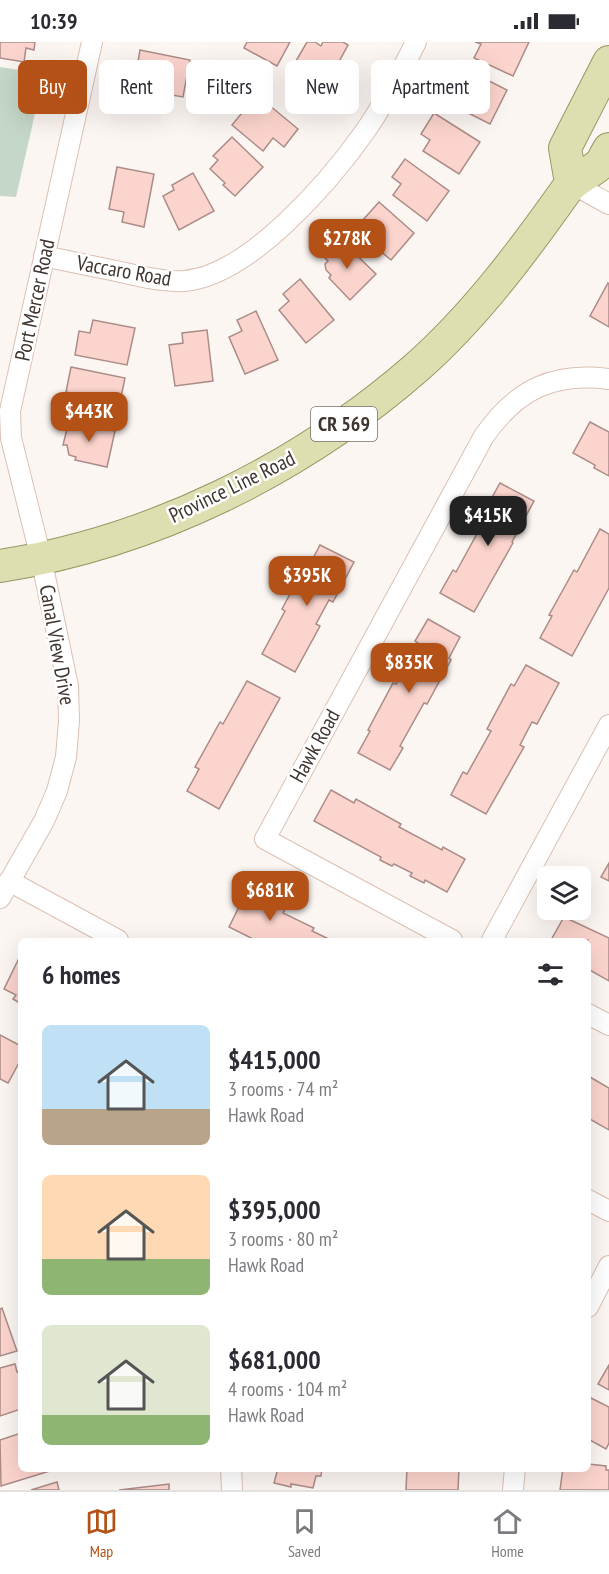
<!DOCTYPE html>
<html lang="en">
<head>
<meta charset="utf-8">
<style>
  :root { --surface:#fff; --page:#f7f7f7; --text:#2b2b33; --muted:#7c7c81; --line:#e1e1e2; --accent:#b35117 }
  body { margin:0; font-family:"PT Sans Narrow",sans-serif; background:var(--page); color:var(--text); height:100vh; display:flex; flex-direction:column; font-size:22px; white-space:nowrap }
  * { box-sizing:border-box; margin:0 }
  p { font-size:20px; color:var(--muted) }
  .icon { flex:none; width:33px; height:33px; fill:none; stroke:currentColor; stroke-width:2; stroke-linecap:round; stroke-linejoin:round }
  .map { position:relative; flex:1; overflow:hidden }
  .details { position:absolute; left:18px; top:896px; width:573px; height:534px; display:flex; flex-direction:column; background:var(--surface); border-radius:9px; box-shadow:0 6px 24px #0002 }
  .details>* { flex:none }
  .banner { position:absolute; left:18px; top:18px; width:573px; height:54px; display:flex; gap:12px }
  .buttons { position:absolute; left:537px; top:824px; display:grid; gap:12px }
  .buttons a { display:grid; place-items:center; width:54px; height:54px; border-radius:9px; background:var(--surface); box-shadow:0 6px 24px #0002; font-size:30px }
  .price { position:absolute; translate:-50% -51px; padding:0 14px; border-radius:12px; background:var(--accent); color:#fff; font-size:20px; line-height:39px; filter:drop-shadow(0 2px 3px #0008) }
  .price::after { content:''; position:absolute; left:50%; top:36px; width:18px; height:14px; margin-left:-9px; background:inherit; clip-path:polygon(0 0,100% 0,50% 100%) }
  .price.selected { background:#222; color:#fff }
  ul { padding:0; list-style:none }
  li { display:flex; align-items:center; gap:18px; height:150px; padding:0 24px }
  li span { display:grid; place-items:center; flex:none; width:168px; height:120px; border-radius:9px; color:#555 }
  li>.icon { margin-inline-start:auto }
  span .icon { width:72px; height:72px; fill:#fffc; stroke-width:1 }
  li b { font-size:26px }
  h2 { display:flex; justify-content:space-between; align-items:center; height:72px; padding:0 24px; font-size:26px }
  .chip { padding:0 21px; border-radius:9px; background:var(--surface); box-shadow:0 6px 24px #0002; font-size:21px; line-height:54px }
  .chip.selected { background:var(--accent); color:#fff }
  .status { display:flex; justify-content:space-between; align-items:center; height:42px; padding:0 30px; background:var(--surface); direction:ltr }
  .status svg { height:16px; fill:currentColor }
  .tabs { display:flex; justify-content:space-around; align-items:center; height:84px; border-top:2px solid var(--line); background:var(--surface); font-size:16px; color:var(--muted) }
  .tabs a { display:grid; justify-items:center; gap:3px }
  .tabs .selected { color:var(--accent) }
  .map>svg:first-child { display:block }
</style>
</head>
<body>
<div class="status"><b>10:39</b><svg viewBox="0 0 49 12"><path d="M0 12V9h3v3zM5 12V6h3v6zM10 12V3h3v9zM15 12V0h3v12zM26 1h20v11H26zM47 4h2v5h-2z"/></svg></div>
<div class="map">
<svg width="609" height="1448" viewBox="0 0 609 1448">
  <rect width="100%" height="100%" fill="#fcf6f3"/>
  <path fill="#c4d7c8" d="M0 25 44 32 16 155 0 154Z"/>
  <g fill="#fbd4cd" stroke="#ab8c87" stroke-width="1.5">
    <path d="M0 0H35L34 8 26 6 24 20 0 16Z"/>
    <path d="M247 0H290L277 24 244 6Z"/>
    <path d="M307 0H315L321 4 323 0H343L348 3 323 49 289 31Z"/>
    <path d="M475 0H529L513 34 474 16 481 2Z"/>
    <path d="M140 8 190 18 183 55 142 48 145 32 136 31Z"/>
    <path d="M460 24 507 48 490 82 452 63 459 50 449 45Z"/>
    <path d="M257 53 298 87 284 105 273 96 263 109 232 83Z"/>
    <path d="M434 71 480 100 459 132 423 109 430 98 421 92Z"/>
    <path d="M232 95 263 125 235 154 223 143 225 141 210 127 218 118 213 114Z"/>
    <path d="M405 117 449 149 427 179 393 153 401 142 392 135Z"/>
    <path d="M117 125 154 132 144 185 122 180 124 170 109 167Z"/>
    <path d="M193 131 214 169 179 188 163 154 174 148 172 143Z"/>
    <path d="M379 160 414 191 391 218 367 198 369 195 364 191 362 184 364 181 362 179Z"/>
    <path d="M340 197 376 232 350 258 329 236 331 233 326 228 325 222 328 219 323 214Z"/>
    <path d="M300 237 334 278 306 301 279 268 289 259 283 252Z"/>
    <path d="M608 241 609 242V285L590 274Z"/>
    <path d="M256 269 278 318 245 332 229 295 242 289 237 278Z"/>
    <path d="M93 278 135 286 127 323 75 313 79 289 90 291Z"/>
    <path d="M207 288 213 339 175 344 169 303 183 301 182 291Z"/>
    <path d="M71 325 125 336 117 374 74 366 77 353 66 350Z"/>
    <path d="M69 379 115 389 107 425 75 418 76 415 69 413 67 403H63Z"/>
    <path d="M590 380 609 390V434L594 426 595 423 573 411Z"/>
    <path d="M500 441 534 459 512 500 513 501 474 570 440 551 453 528 456 530 479 488 475 486Z"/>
    <path d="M600 487 609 492V546L572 614 540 596 552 574 549 573 574 528 577 530Z"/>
    <path d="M320 503 354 520 333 560 329 558 316 582 320 584 295 630 262 612 285 569 282 567 306 522 309 524Z"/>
    <path d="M428 577 460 595 449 616 451 618 427 662 424 661 400 704 403 706 390 728 358 711 370 689 368 688 393 641 396 642 418 601 415 599Z"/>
    <path d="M526 623 559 641 537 682 532 680 520 703 524 705 486 772 451 753 463 730 467 732 491 689 487 687 511 642 514 644Z"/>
    <path d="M247 639 280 656 219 767 187 749 199 727 195 725 220 680 223 682Z"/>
    <path d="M331 748 354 761 356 757 401 782 399 785 442 808 443 805 465 817 447 850 425 838 424 841 410 834 412 831 394 822 392 824 380 818 381 815 314 779Z"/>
    <path d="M609 821V839L601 835Z"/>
    <path d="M247 849 285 867 283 871 314 886 312 889 331 898H255L229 885Z"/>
    <path d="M564 875 609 896V939L588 927V898H551Z"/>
    <path d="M21 912V962L13 957 16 953 4 947Z"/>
    <path d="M0 993 21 1004V1017L8 1041 0 1037Z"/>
    <path d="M590 1035 609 1046V1088L588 1076V1039Z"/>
    <path d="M2 1266 17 1309 0 1314V1267Z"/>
    <path d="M15 1322 17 1330 21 1329V1367L0 1374V1326Z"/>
    <path d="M609 1323V1348L598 1342Z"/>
    <path d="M591 1356 609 1365V1401L606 1407 588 1397V1361Z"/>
    <path d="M21 1391V1426L53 1428 1 1444 0 1398Z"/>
    <path d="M588 1422 606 1424V1428H609V1448H560L563 1426H588Z"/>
    <path d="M278 1426H322L321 1434H316L313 1446 291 1442V1445L274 1441Z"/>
    <path d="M407 1426H459L458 1448H406Z"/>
    <path d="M57 1440 59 1448H31Z"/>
    <path d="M169 1442V1448H119Z"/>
  </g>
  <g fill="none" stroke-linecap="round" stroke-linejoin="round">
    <g stroke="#dcc0b2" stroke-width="22">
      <g id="minor">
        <path d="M571 141 609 162"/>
        <path d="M44 214C71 220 98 225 125 231 144 235 164 240 184 239 249 234 330 139 366 88 385 60 401 30 416 0"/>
        <path d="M9 839 118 898"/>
        <path d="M0 856 44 779 57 749 66 715 69 679 68 644 41 516 11 396 10 369 92 0"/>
        <path d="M452 898 265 797 484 394C517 347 553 330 609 337"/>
        <path d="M492 898 609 683"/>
        <path d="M588 972 609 983"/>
        <path d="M588 1158 609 1169"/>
        <path d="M588 1265 609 1224"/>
        <path d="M231 1426 232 1448"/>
        <path d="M513 1448 515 1426"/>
      </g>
    </g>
    <g stroke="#989661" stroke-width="34">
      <g id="primary">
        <path d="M571 141 565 106 609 20"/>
        <path d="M0 524C153 500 300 427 416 326 473 276 521 212 565 150 574 136 588 133 600 122 604 118 606 111 609 107"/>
      </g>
    </g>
    <use href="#minor" stroke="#fff" stroke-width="20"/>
    <use href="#primary" stroke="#dedfb1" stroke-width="32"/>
  </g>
  <g text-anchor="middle" stroke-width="5" stroke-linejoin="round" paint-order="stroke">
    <rect fill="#fff" stroke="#79716d" stroke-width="1.5" x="311" y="365" width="66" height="34" rx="4.5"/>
    <g font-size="20" font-weight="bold" fill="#3f342e">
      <text x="344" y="389">CR 569</text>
    </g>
    <g font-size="21" fill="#3f342e" stroke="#fff">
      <text transform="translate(124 229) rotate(10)" y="7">Vaccaro Road</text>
      <text transform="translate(35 258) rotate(-78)" y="7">Port Mercer Road</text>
      <text transform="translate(232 445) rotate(-26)" y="7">Province Line Road</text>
      <text transform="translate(57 603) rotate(80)" y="7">Canal View Drive</text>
      <text transform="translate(315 704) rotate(-61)" y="7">Hawk Road</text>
    </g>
  </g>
</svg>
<div class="buttons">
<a><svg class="icon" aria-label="layers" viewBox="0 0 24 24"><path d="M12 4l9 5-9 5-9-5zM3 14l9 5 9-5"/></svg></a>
</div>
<b class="price" style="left:347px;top:228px">$278K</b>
<b class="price" style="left:89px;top:401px">$443K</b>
<b class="price selected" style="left:488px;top:505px">$415K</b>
<b class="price" style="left:307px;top:565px">$395K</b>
<b class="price" style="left:409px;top:652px">$835K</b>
<b class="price" style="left:270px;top:880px">$681K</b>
<div class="banner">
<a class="chip selected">Buy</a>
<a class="chip">Rent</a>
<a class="chip">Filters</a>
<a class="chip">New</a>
<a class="chip">Apartment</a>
</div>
<section class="details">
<h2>6 homes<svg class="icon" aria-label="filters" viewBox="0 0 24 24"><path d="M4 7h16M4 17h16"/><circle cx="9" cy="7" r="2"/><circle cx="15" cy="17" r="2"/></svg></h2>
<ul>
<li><span style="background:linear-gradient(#bfe0f5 70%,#b9a48a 0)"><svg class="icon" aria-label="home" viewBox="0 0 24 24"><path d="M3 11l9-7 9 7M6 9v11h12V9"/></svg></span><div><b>$415,000</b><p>3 rooms · 74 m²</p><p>Hawk Road</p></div></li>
<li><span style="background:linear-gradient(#ffd9b3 70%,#8fb573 0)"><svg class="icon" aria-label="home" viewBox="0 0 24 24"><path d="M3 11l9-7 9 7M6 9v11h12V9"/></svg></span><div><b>$395,000</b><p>3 rooms · 80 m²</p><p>Hawk Road</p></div></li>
<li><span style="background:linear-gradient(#dfe7d0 75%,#8fb573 0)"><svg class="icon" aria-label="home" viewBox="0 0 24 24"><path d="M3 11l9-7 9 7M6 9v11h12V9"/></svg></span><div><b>$681,000</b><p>4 rooms · 104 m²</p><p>Hawk Road</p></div></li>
</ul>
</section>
</div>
<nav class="tabs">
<a class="selected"><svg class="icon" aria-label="map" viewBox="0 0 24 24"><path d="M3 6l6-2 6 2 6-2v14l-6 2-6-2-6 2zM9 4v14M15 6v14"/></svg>Map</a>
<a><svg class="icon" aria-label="saved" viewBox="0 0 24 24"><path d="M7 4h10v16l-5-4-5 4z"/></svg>Saved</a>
<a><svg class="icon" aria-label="home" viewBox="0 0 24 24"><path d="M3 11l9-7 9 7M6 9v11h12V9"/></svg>Home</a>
</nav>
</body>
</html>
